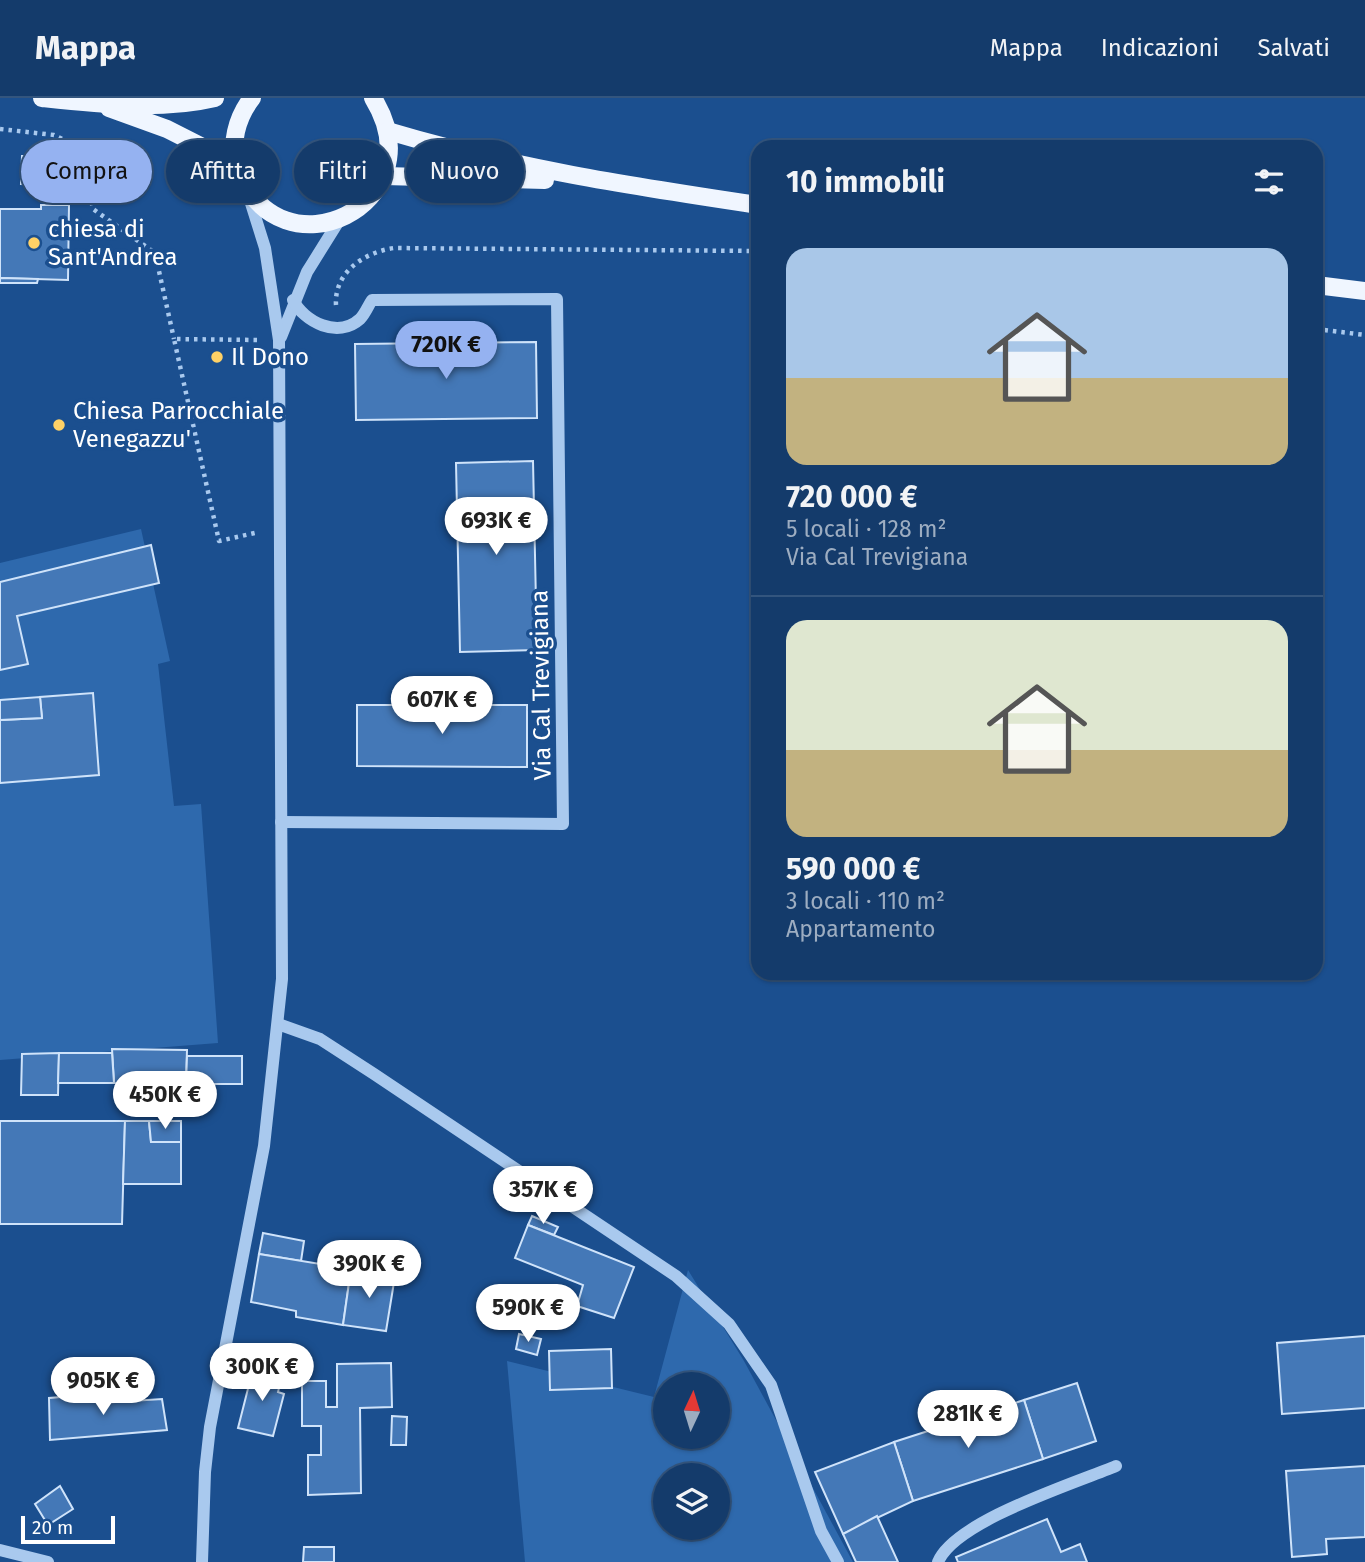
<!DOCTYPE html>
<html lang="it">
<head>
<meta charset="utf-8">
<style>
  :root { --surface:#143b6b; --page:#1d4271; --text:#f1f3f6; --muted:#9dadc1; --line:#33557e; --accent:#95b2f1 }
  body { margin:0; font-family:"Fira Sans",sans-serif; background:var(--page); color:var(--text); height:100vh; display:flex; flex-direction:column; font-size:26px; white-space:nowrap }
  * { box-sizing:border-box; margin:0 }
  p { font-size:23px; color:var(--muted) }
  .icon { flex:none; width:38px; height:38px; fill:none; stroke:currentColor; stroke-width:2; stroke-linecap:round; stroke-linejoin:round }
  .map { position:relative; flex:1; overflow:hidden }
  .drawer { position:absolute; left:751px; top:42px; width:572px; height:840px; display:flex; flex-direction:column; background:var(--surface); border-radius:21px; box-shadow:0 2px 5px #0004,0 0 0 2px var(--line) }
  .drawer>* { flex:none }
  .banner { position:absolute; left:21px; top:42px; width:625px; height:63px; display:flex; gap:14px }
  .needle { width:46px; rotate:4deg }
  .tools { position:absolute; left:653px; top:1274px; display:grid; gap:14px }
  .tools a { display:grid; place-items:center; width:77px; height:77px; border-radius:50%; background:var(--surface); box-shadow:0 2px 5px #0004,0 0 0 2px var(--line); font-size:35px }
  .scale { position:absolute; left:21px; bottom:18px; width:94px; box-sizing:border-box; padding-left:7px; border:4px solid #fff; border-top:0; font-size:19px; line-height:24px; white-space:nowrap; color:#fff; -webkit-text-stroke:5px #1b4f8f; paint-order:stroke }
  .price { position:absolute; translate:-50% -60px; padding:0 16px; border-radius:24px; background:#fff; color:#222; font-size:23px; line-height:46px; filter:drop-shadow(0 2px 4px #0008) }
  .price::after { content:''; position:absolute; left:50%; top:42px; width:21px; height:16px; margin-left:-10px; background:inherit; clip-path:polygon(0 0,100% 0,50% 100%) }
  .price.active { background:var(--accent); color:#111 }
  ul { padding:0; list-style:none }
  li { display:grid; align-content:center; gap:14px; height:371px; padding:0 35px }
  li+li { border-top:2px solid var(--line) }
  li span { display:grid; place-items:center; height:217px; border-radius:21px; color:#555 }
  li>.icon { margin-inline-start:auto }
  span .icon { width:126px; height:126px; fill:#fffc; stroke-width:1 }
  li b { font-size:30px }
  h2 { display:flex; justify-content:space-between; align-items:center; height:84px; padding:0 35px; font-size:30px }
  .chip { padding:0 24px; border-radius:32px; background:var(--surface); box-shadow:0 2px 5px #0004,0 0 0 2px var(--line); font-size:24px; line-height:63px }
  .chip.active { background:var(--accent); color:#111 }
  header { display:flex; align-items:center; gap:42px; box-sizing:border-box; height:98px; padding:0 35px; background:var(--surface); border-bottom:2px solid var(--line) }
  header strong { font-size:33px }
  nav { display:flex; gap:38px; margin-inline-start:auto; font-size:24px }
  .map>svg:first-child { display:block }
</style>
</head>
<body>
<header>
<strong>Mappa</strong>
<nav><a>Mappa</a><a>Indicazioni</a><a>Salvati</a></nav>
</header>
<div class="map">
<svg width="1365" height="1464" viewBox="0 0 1365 1464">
  <rect width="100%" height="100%" fill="#1b4f8f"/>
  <g fill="#2e69ad" fill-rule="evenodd">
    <path d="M141 431 170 563 158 566 174 708 201 706 218 945 0 962V465Z"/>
    <path d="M688 1172 744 1263 853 1464H525L507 1263 654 1299ZM665 1286H718V1339H665ZM665 1377H718V1430H665Z"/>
  </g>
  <g fill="#4478b7" stroke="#cfe3fa" stroke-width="2">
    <path d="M22 58H48L47 87 21 86Z"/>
    <path d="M41 107H69L68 182 0 180V111H41Z"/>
    <path d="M0 180 38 181 37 185H0Z"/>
    <path d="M536 244 537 320 356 322 355 246Z"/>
    <path d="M533 363 537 552 460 554 456 365Z"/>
    <path d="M151 447 159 485 17 518 28 566 0 572V484Z"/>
    <path d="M93 595 99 677 0 685V622L42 620 40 599Z"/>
    <path d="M40 599 42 620 0 622V602Z"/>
    <path d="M357 607H527V669L357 668Z"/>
    <path d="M112 951 187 952 186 986 114 985Z"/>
    <path d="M59 955 58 997H21L22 956Z"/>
    <path d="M59 955H112L114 985H58Z"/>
    <path d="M187 958H242V986H186Z"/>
    <path d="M0 1023H125L122 1126H0Z"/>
    <path d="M125 1023H149L151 1044H181V1086H123Z"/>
    <path d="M149 1023H181V1044H151Z"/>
    <path d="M532 1118 558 1129 554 1137 528 1127Z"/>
    <path d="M528 1127 634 1169 614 1220 577 1208 583 1187 515 1160Z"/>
    <path d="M263 1135 304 1143 301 1163 259 1156Z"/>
    <path d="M259 1156 351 1171 343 1227 296 1219V1213L251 1204Z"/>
    <path d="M351 1171 395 1178 386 1233 343 1227Z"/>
    <path d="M519 1236 541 1241 537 1257 516 1251Z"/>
    <path d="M1365 1238V1310L1282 1316 1277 1245Z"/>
    <path d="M611 1251 612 1290 550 1292 549 1253Z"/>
    <path d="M391 1265 392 1309 360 1310 361 1395 308 1397V1357H321V1328H302V1283H326V1309H337V1266Z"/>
    <path d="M253 1271 282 1278 278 1294 284 1296 273 1338 238 1330Z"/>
    <path d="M1077 1285 1096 1343 1043 1361 1024 1302Z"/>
    <path d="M99 1296 101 1305 162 1301 167 1332 50 1342 49 1300Z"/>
    <path d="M1024 1302 1043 1361 913 1403 894 1344Z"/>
    <path d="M392 1318 407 1319 406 1347H391Z"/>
    <path d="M894 1344 913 1403 843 1436 815 1374Z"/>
    <path d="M1365 1368V1439L1326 1441 1327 1456 1292 1459 1286 1373Z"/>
    <path d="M60 1388 73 1411 48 1427 35 1406Z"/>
    <path d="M877 1418 898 1464H856L843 1436Z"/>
    <path d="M1047 1421 1061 1454 1080 1446 1087 1464H958L956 1459Z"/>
    <path d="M304 1449H334V1464H303Z"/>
  </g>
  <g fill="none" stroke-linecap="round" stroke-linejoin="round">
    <g stroke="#a9c9ee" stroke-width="4.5" stroke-dasharray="3.5 5" stroke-linecap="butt">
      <path d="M0 31 54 37 69 44 82 62 93 111 155 155 174 241"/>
      <path d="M336 207C334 174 365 154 394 150L758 153"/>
      <path d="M1316 231 1365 237"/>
      <path d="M257 242 174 241 219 443 259 434"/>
    </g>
    <g stroke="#a9c9ee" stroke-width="12">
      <path d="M281 239 307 174 340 121"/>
      <path d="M281 724 563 726 557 201 372 202C368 208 365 216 360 221 338 241 304 224 293 202"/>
      <path d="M278 926 320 941 374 976 676 1178 729 1226 771 1287 821 1433 838 1464"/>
      <path d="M0 1452 48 1464"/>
      <path d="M202 1464 205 1374 210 1329 264 1048 282 881 279 242 265 150 249 99"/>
      <path d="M938 1464C955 1423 1073 1386 1116 1368"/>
    </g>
    <g stroke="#f0f6ff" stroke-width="18">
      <path d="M42 0C98 6 160 13 215 0"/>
      <path d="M252 0C237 19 229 47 238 71 279 183 439 107 373 0"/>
      <path d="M109 10 167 31 236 66"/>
      <path d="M388 33C512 70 631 88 758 107"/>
      <path d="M384 78 545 82"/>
      <path d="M1316 187 1365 193"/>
    </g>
  </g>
  <g fill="#ffd166" stroke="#1b4f8f" stroke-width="2.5">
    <circle cx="34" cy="145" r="7"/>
    <circle cx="217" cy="259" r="7"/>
    <circle cx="59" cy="327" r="7"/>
  </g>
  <g text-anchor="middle" stroke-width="7" stroke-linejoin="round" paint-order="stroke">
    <g font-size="24" fill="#fff" stroke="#1b4f8f" text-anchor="start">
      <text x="48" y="139">chiesa di<tspan x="48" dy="28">Sant'Andrea</tspan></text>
      <text x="231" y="267">Il Dono</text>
      <text x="73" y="321">Chiesa Parrocchiale<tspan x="73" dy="28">Venegazzu'</tspan></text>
    </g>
    <g font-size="24" fill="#fff" stroke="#1b4f8f">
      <text transform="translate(541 587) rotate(-91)" y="8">Via Cal Trevigiana</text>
    </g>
  </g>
</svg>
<div class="tools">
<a><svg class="needle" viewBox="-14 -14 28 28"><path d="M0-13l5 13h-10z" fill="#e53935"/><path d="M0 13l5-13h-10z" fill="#9dadc1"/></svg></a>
<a><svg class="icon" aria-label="layers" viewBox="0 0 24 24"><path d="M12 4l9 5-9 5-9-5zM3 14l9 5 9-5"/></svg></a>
</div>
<div class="scale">20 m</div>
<b class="price active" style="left:446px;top:283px">720K €</b>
<b class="price" style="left:496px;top:459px">693K €</b>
<b class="price" style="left:442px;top:638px">607K €</b>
<b class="price" style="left:165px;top:1033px">450K €</b>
<b class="price" style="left:543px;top:1128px">357K €</b>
<b class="price" style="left:369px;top:1202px">390K €</b>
<b class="price" style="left:528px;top:1246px">590K €</b>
<b class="price" style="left:262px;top:1305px">300K €</b>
<b class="price" style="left:103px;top:1319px">905K €</b>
<b class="price" style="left:968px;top:1352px">281K €</b>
<div class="banner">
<a class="chip active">Compra</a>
<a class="chip">Affitta</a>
<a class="chip">Filtri</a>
<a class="chip">Nuovo</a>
</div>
<section class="drawer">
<h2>10 immobili<svg class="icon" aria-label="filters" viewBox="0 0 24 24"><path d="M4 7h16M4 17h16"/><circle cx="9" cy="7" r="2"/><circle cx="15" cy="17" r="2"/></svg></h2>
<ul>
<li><span style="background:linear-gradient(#a9c7e8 60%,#c2b280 0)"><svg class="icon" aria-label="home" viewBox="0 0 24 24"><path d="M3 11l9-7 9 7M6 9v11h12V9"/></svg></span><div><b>720 000 €</b><p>5 locali · 128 m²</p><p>Via Cal Trevigiana</p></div></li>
<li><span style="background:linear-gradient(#dfe7d0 60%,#c2b280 0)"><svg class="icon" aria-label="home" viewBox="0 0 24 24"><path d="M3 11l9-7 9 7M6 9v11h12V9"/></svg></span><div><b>590 000 €</b><p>3 locali · 110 m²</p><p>Appartamento</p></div></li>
</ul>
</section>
</div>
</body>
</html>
